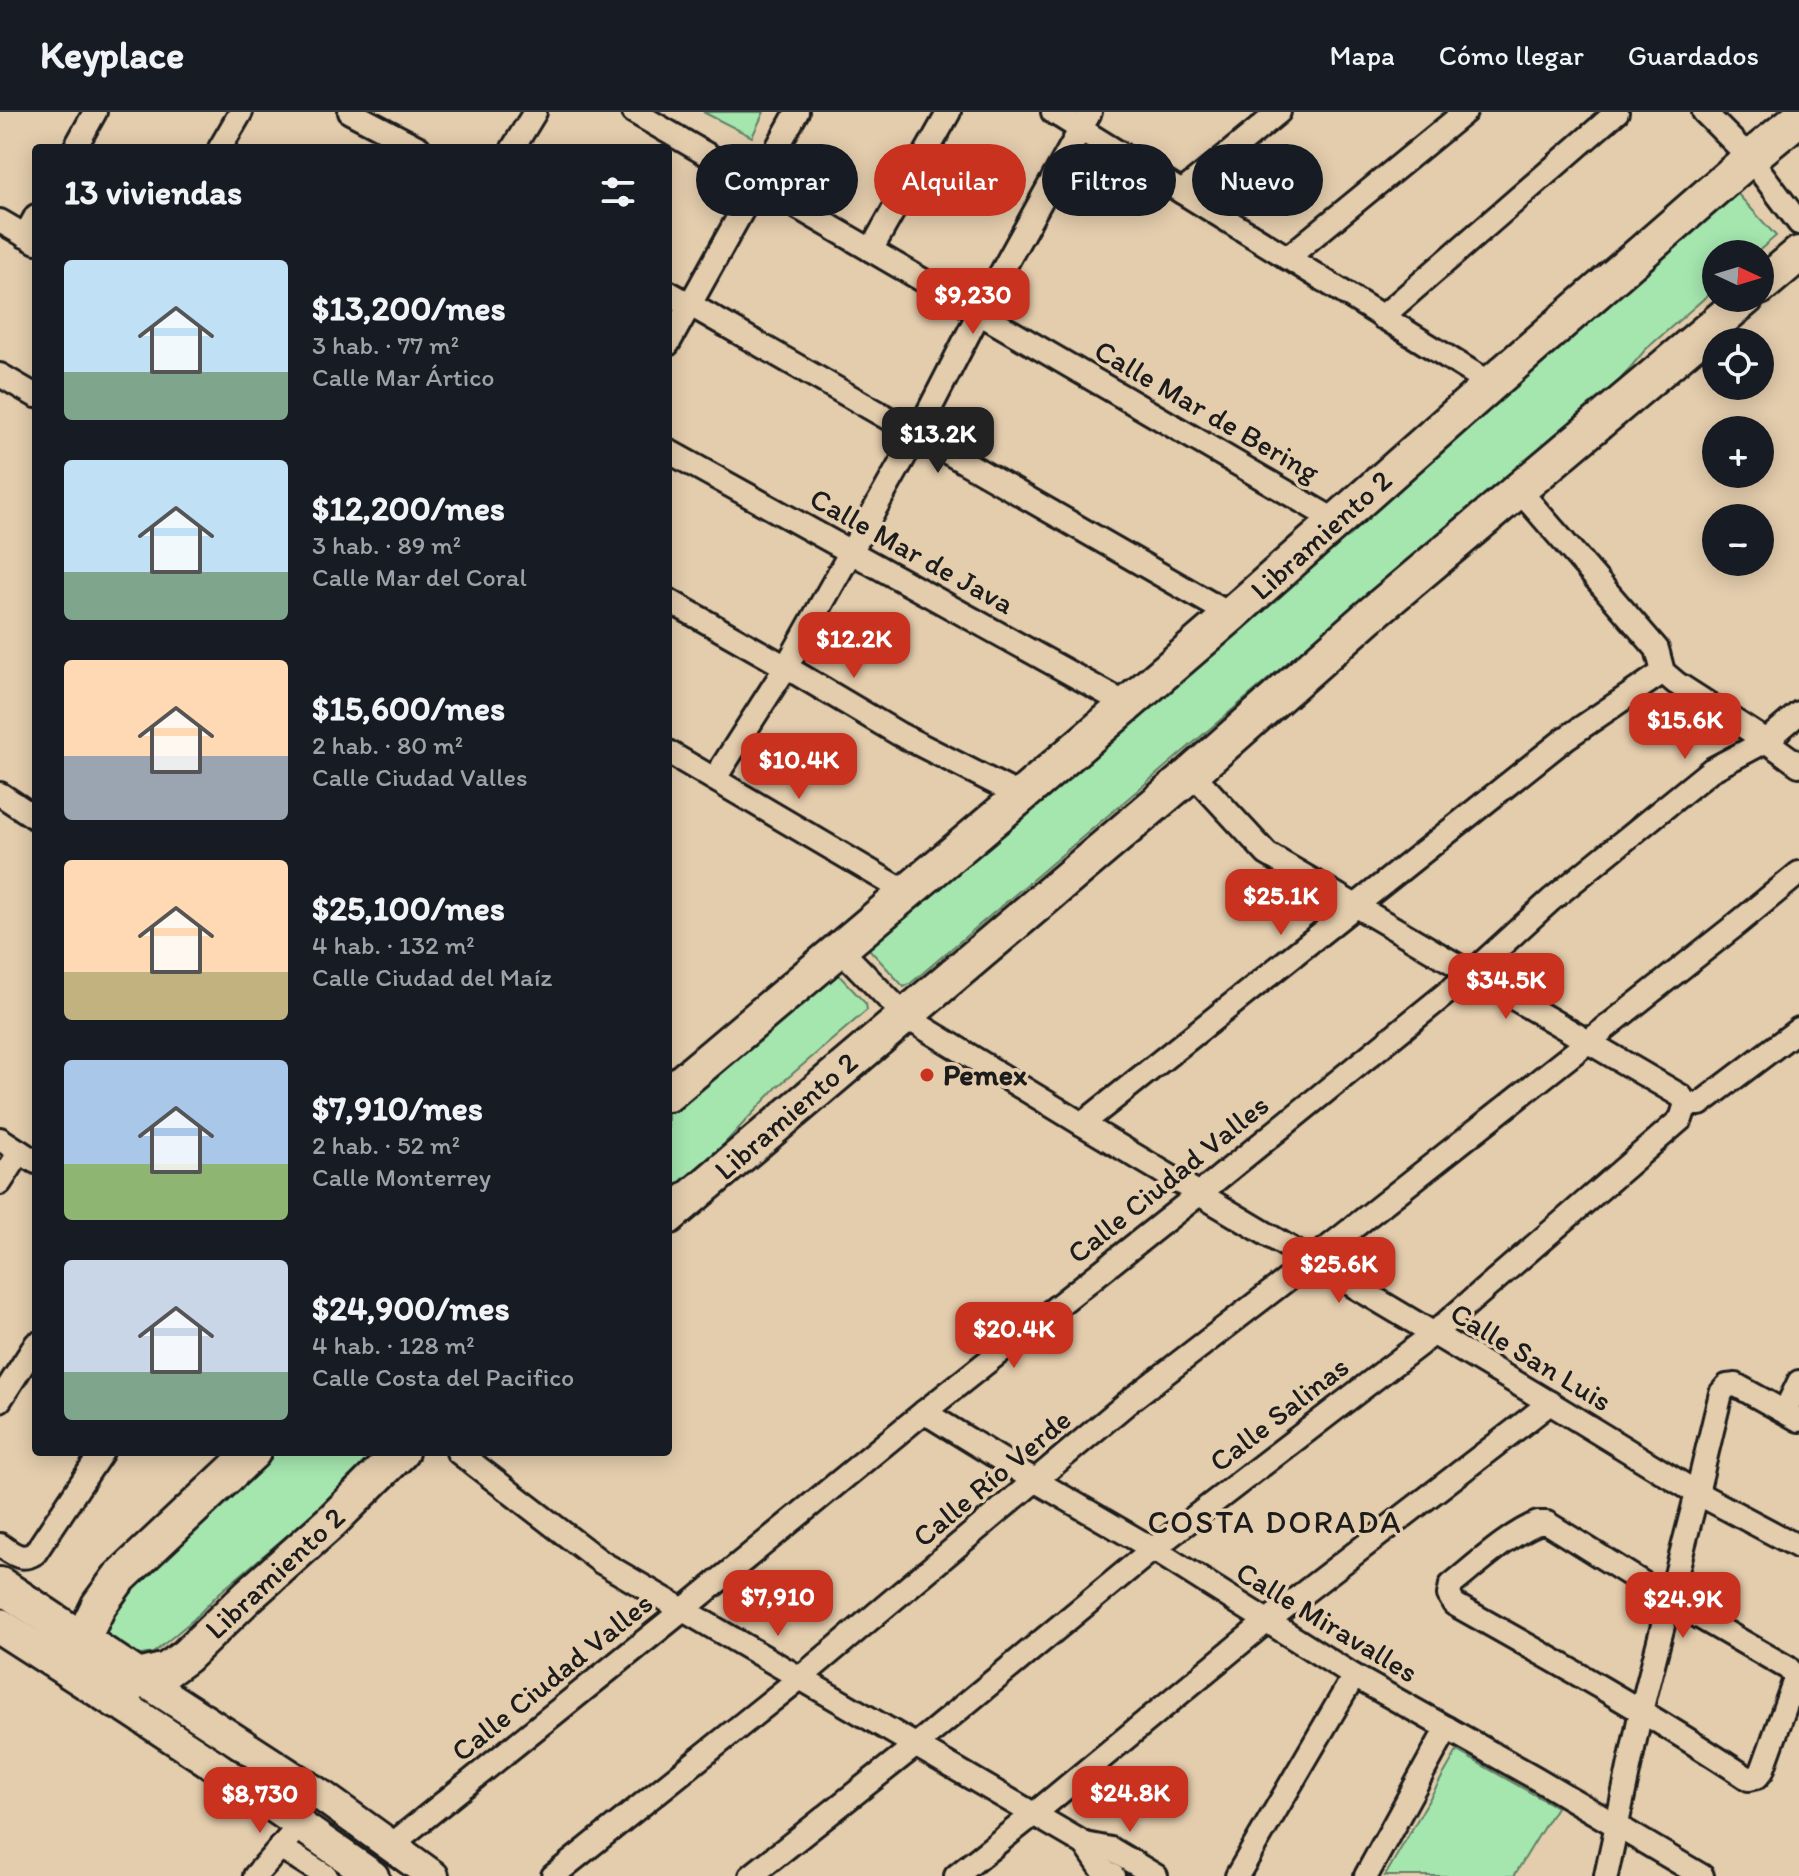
<!DOCTYPE html>
<html lang="es">
<head>
<meta charset="utf-8">
<style>
  :root { --surface:#171b24; --page:#20242c; --text:#f1f3f6; --muted:#9ea1a6; --line:#363941; --accent:#c8321e }
  body { margin:0; font-family:Itim,sans-serif; background:var(--page); color:var(--text); height:100vh; display:flex; flex-direction:column; font-size:30px; white-space:nowrap }
  * { box-sizing:border-box; margin:0 }
  p { font-size:26px; color:var(--muted) }
  .icon { flex:none; width:44px; height:44px; fill:none; stroke:currentColor; stroke-width:2; stroke-linecap:round; stroke-linejoin:round }
  .map { position:relative; flex:1; overflow:hidden }
  .details { position:absolute; left:32px; top:32px; width:640px; height:1312px; display:flex; flex-direction:column; background:var(--surface); border-radius:8px; box-shadow:0 4px 20px #0003 }
  .details>* { flex:none }
  .hud { position:absolute; left:696px; top:32px; width:760px; height:72px; display:flex; gap:16px }
  .needle { width:52px; rotate:94deg }
  .buttons { position:absolute; left:1702px; top:128px; display:grid; gap:16px }
  .buttons a { display:grid; place-items:center; width:72px; height:72px; border-radius:50%; background:var(--surface); box-shadow:0 4px 20px #0003; font-size:40px }
  .price { position:absolute; translate:-50% -68px; padding:0 18px; border-radius:16px; background:var(--accent); color:#fff; font-size:26px; line-height:52px; filter:drop-shadow(0 2px 4px #0008) }
  .price::after { content:''; position:absolute; left:50%; top:48px; width:24px; height:18px; margin-left:-12px; background:inherit; clip-path:polygon(0 0,100% 0,50% 100%) }
  .price.on { background:#222; color:#fff }
  ul { padding:0; list-style:none }
  li { display:flex; align-items:center; gap:24px; height:200px; padding:0 32px }
  li span { display:grid; place-items:center; flex:none; width:224px; height:160px; border-radius:8px; color:#555 }
  li>.icon { margin-inline-start:auto }
  span .icon { width:96px; height:96px; fill:#fffc; stroke-width:1 }
  li b { font-size:34px }
  h2 { display:flex; justify-content:space-between; align-items:center; height:96px; padding:0 32px; font-size:34px }
  .pill { padding:0 28px; border-radius:36px; background:var(--surface); box-shadow:0 4px 20px #0003; font-size:28px; line-height:72px }
  .pill.on { background:var(--accent); color:#fff }
  header { display:flex; align-items:center; gap:48px; box-sizing:border-box; height:112px; padding:0 40px; background:var(--surface); border-bottom:2px solid var(--line) }
  header strong { font-size:38px }
  nav { display:flex; gap:44px; margin-inline-start:auto; font-size:28px }
  .map>svg:first-child { display:block }
</style>
</head>
<body>
<header>
<strong>Keyplace</strong>
<nav><a>Mapa</a><a>Cómo llegar</a><a>Guardados</a></nav>
</header>
<div class="map">
<svg width="1799" height="1764" viewBox="0 0 1799 1764">
  <rect width="100%" height="100%" fill="#e4cdad"/>
  <filter id="ink" filterUnits="userSpaceOnUse"><feTurbulence type="fractalNoise" baseFrequency=".0125" numOctaves="2"/><feDisplacementMap in="SourceGraphic" scale="16" xChannelSelector="R" yChannelSelector="G"/><feConvolveMatrix kernelMatrix="1 2 1 2 8 2 1 2 1" color-interpolation-filters="sRGB"/></filter>
  <g filter="url(#ink)">
    <g fill="#a5e6af" stroke="#608166" stroke-width="2">
      <path d="M703 0H764L752 25Z"/>
      <path d="M1736 80 1776 124 1755 142H1716V176L1645 238 1619 269 911 871 904 875 869 837 872 829Z"/>
      <path d="M833 857 866 892 867 898 777 975 725 1031 668 1082V999Z"/>
      <path d="M272 1340H382L329 1388 218 1482 194 1507 157 1538 153 1541 134 1544 102 1520 114 1489Z"/>
      <path d="M1457 1639 1556 1695 1514 1764H1385Z"/>
    </g>
    <g fill="none" stroke-linecap="round" stroke-linejoin="round">
      <g stroke="#1c1c1c" stroke-width="28">
        <g id="minor">
          <path d="M350 0 419 36"/>
          <path d="M634 0 1336 409"/>
          <path d="M1053 0 1491 272"/>
          <path d="M1704 0 1750 46 1799 111"/>
          <path d="M75 36 95 0"/>
          <path d="M220 36 241 0"/>
          <path d="M513 36 535 0"/>
          <path d="M1182 80 1279 0"/>
          <path d="M0 109 36 130"/>
          <path d="M25 124 36 104"/>
          <path d="M871 138 949 0"/>
          <path d="M1287 146 1465 0"/>
          <path d="M668 180 1231 503"/>
          <path d="M1382 205 1617 0"/>
          <path d="M668 232 797 0"/>
          <path d="M0 263 36 284"/>
          <path d="M668 339 1126 592"/>
          <path d="M1519 378 1657 537 1663 560 1676 571 1766 629 1799 653"/>
          <path d="M668 488 786 555 899 622 1021 684"/>
          <path d="M668 640 906 780"/>
          <path d="M1192 661 1267 742 1681 984 1686 992"/>
          <path d="M715 666 786 555 916 324 979 201 1090 0"/>
          <path d="M0 682 36 706"/>
          <path d="M839 836 906 905 1082 1012 1550 1291 1697 1381 1799 1435"/>
          <path d="M1686 992H1700L1799 917"/>
          <path d="M1082 1012 1566 626 1663 560"/>
          <path d="M0 1027 36 1050"/>
          <path d="M0 1071 20 1040"/>
          <path d="M0 1288 36 1232"/>
          <path d="M1785 1299 1799 1270"/>
          <path d="M924 1300 1036 1369 1153 1437 1354 1564 1534 1665 1702 1764"/>
          <path d="M458 1340 601 1450 1085 1732 1111 1737 1156 1764"/>
          <path d="M1538 1411H1547L1670 1488 1788 1556 1794 1563V1570L1762 1659 1757 1665 1749 1667C1654 1604 1554 1548 1454 1492L1449 1483 1451 1473C1475 1454 1511 1421 1538 1411Z"/>
          <path d="M0 1433C12 1441 21 1450 35 1441L102 1340"/>
          <path d="M1085 1732 1102 1757 1113 1764"/>
          <path d="M390 1734 683 1498 924 1300 1199 1082 1470 862 1551 788 1711 658 1766 629 1799 601"/>
          <path d="M280 1735 326 1764"/>
          <path d="M255 1764 299 1714"/>
          <path d="M553 1764 800 1566 1132 1287 1311 1149 1737 812 1799 761"/>
          <path d="M751 1764 916 1633 1153 1437 1433 1222 1681 1007 1686 992"/>
          <path d="M956 1764 1034 1702 1266 1510 1550 1291"/>
          <path d="M1237 1764 1354 1564"/>
          <path d="M1366 1764 1447 1616"/>
          <path d="M1606 1764 1641 1599 1697 1381 1721 1281 1727 1274 1736 1273 1799 1308"/>
        </g>
      </g>
      <g stroke="#1c1c1c" stroke-width="36">
        <g id="secondary">
          <path d="M138 1565 322 1684 433 1764"/>
          <path d="M118 1590 214 1653 373 1764"/>
        </g>
      </g>
      <g stroke="#1c1c1c" stroke-width="40">
        <g id="primary">
          <path d="M1760 175 1799 142"/>
          <path d="M668 982 1021 684 1231 503 1491 272 1750 46 1799 6"/>
          <path d="M668 1105 1192 661 1368 505 1746 186"/>
          <path d="M0 1473 138 1565"/>
          <path d="M0 1514 118 1590 138 1565"/>
          <path d="M68 1557 99 1493 118 1467 253 1340"/>
          <path d="M138 1565 167 1558 186 1544 249 1483 332 1409 401 1340"/>
        </g>
      </g>
      <use href="#minor" stroke="#e4cdad" stroke-width="22"/>
      <use href="#secondary" stroke="#e4cdad" stroke-width="30"/>
      <use href="#primary" stroke="#e4cdad" stroke-width="34"/>
    </g>
  </g>
  <circle fill="#c8321e" stroke="#e4cdad" stroke-width="3" cx="927" cy="963" r="8"/>
  <g text-anchor="middle" stroke-width="7" stroke-linejoin="round" paint-order="stroke">
    <g font-size="30" fill="#1c1c1c" stroke="#e4cdad">
      <text transform="translate(1207 299) rotate(30)" y="10">Calle Mar de Bering</text>
      <text transform="translate(1321 423) rotate(-42)" y="10">Libramiento 2</text>
      <text transform="translate(912 439) rotate(29)" y="10">Calle Mar de Java</text>
      <text transform="translate(786 1004) rotate(-41)" y="10">Libramiento 2</text>
      <text transform="translate(1168 1067) rotate(-39)" y="10">Calle Ciudad Valles</text>
      <text transform="translate(1531 1245) rotate(31)" y="10">Calle San Luis</text>
      <text transform="translate(1279 1302) rotate(-38)" y="10">Calle Salinas</text>
      <text transform="translate(992 1366) rotate(-40)" y="10">Calle Río Verde</text>
      <text transform="translate(275 1461) rotate(-43)" y="10">Libramiento 2</text>
      <text transform="translate(1327 1510) rotate(31)" y="10">Calle Miravalles</text>
      <text transform="translate(552 1565) rotate(-39)" y="10">Calle Ciudad Valles</text>
    </g>
    <g font-size="30" font-weight="bold" fill="#1c1c1c" stroke="#e4cdad" text-anchor="start">
      <text x="943" y="973">Pemex</text>
    </g>
    <g font-size="32" letter-spacing="2" fill="#1c1c1c" stroke="#e4cdad">
      <text x="1275" y="1421">COSTA DORADA</text>
    </g>
  </g>
</svg>
<div class="buttons">
<a><svg class="needle" viewBox="-14 -14 28 28"><path d="M0-13l5 13h-10z" fill="#e53935"/><path d="M0 13l5-13h-10z" fill="#9ea1a6"/></svg></a>
<a><svg class="icon" aria-label="locate" viewBox="0 0 24 24"><circle cx="12" cy="12" r="6"/><path d="M12 2v4M12 18v4M2 12h4M18 12h4"/></svg></a>
<a>+</a>
<a>−</a>
</div>
<b class="price" style="left:973px;top:224px">$9,230</b>
<b class="price on" style="left:938px;top:363px">$13.2K</b>
<b class="price" style="left:854px;top:568px">$12.2K</b>
<b class="price" style="left:1685px;top:649px">$15.6K</b>
<b class="price" style="left:799px;top:689px">$10.4K</b>
<b class="price" style="left:1281px;top:825px">$25.1K</b>
<b class="price" style="left:1506px;top:909px">$34.5K</b>
<b class="price" style="left:1339px;top:1193px">$25.6K</b>
<b class="price" style="left:1014px;top:1258px">$20.4K</b>
<b class="price" style="left:778px;top:1526px">$7,910</b>
<b class="price" style="left:1683px;top:1528px">$24.9K</b>
<b class="price" style="left:1130px;top:1722px">$24.8K</b>
<b class="price" style="left:260px;top:1723px">$8,730</b>
<div class="hud">
<a class="pill">Comprar</a>
<a class="pill on">Alquilar</a>
<a class="pill">Filtros</a>
<a class="pill">Nuevo</a>
</div>
<section class="details">
<h2>13 viviendas<svg class="icon" aria-label="filters" viewBox="0 0 24 24"><path d="M4 7h16M4 17h16"/><circle cx="9" cy="7" r="2"/><circle cx="15" cy="17" r="2"/></svg></h2>
<ul>
<li><span style="background:linear-gradient(#bfe0f5 70%,#7fa58c 0)"><svg class="icon" aria-label="home" viewBox="0 0 24 24"><path d="M3 11l9-7 9 7M6 9v11h12V9"/></svg></span><div><b>$13,200/mes</b><p>3 hab. · 77 m²</p><p>Calle Mar Ártico</p></div></li>
<li><span style="background:linear-gradient(#bfe0f5 70%,#7fa58c 0)"><svg class="icon" aria-label="home" viewBox="0 0 24 24"><path d="M3 11l9-7 9 7M6 9v11h12V9"/></svg></span><div><b>$12,200/mes</b><p>3 hab. · 89 m²</p><p>Calle Mar del Coral</p></div></li>
<li><span style="background:linear-gradient(#ffd9b3 60%,#9aa5b1 0)"><svg class="icon" aria-label="home" viewBox="0 0 24 24"><path d="M3 11l9-7 9 7M6 9v11h12V9"/></svg></span><div><b>$15,600/mes</b><p>2 hab. · 80 m²</p><p>Calle Ciudad Valles</p></div></li>
<li><span style="background:linear-gradient(#ffd9b3 70%,#c2b280 0)"><svg class="icon" aria-label="home" viewBox="0 0 24 24"><path d="M3 11l9-7 9 7M6 9v11h12V9"/></svg></span><div><b>$25,100/mes</b><p>4 hab. · 132 m²</p><p>Calle Ciudad del Maíz</p></div></li>
<li><span style="background:linear-gradient(#a9c7e8 65%,#8fb573 0)"><svg class="icon" aria-label="home" viewBox="0 0 24 24"><path d="M3 11l9-7 9 7M6 9v11h12V9"/></svg></span><div><b>$7,910/mes</b><p>2 hab. · 52 m²</p><p>Calle Monterrey</p></div></li>
<li><span style="background:linear-gradient(#c9d6e8 70%,#7fa58c 0)"><svg class="icon" aria-label="home" viewBox="0 0 24 24"><path d="M3 11l9-7 9 7M6 9v11h12V9"/></svg></span><div><b>$24,900/mes</b><p>4 hab. · 128 m²</p><p>Calle Costa del Pacifico</p></div></li>
</ul>
</section>
</div>
</body>
</html>
